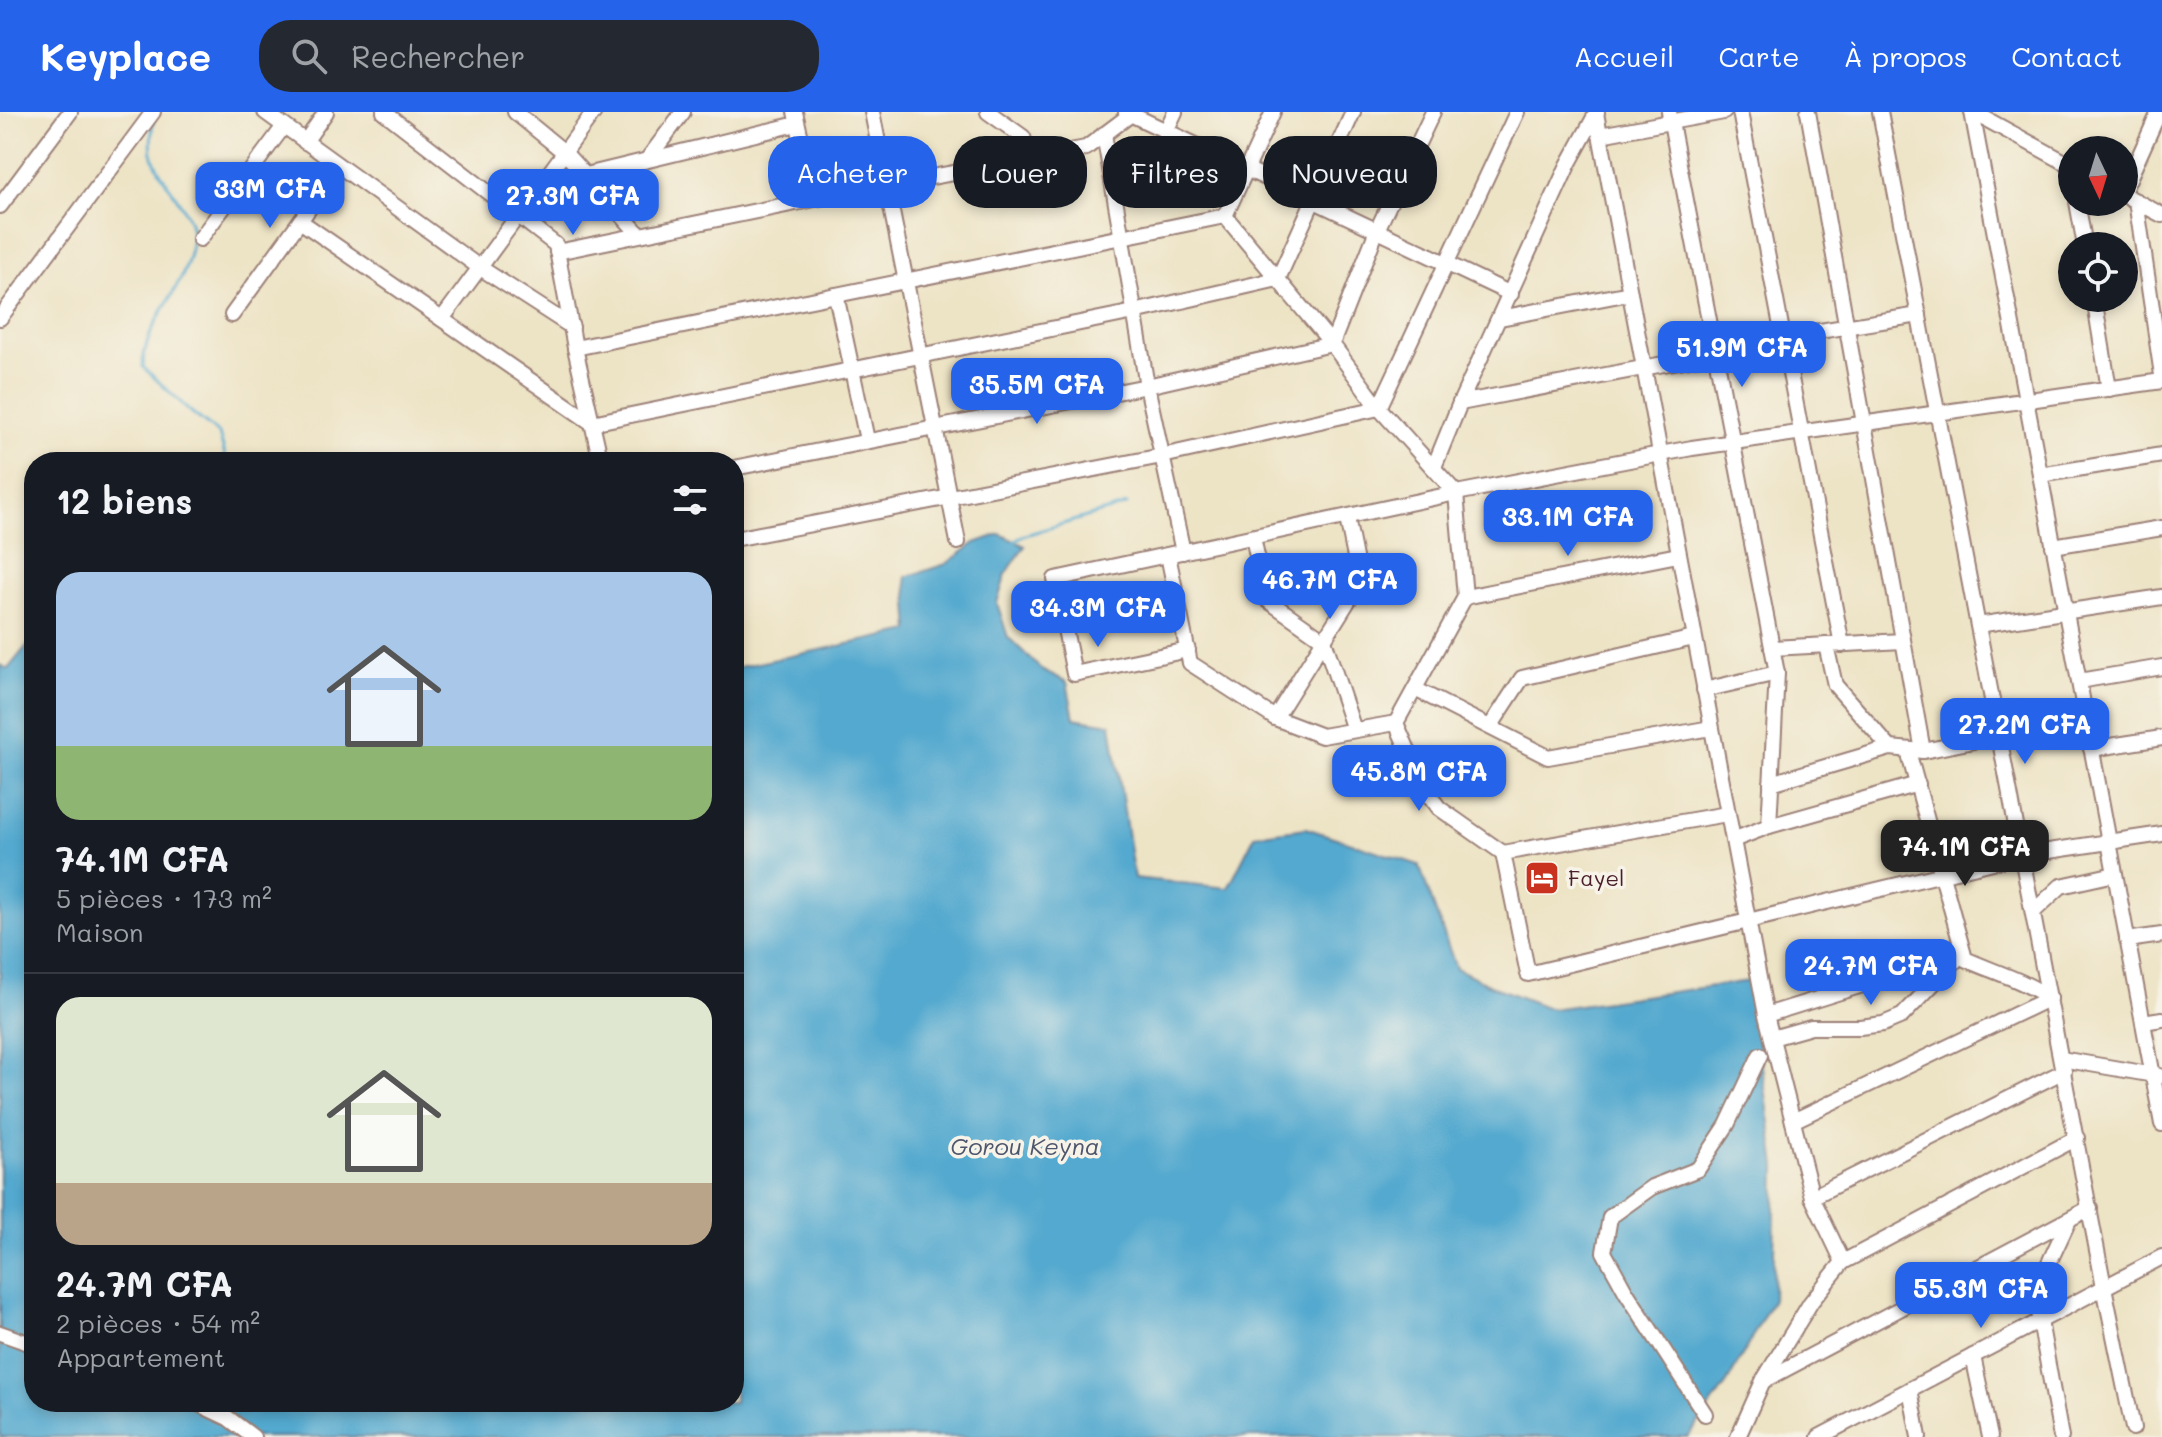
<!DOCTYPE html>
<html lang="fr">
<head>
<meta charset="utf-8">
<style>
  :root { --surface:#171b24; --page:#242831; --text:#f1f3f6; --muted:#9ea1a6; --line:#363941; --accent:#2563eb }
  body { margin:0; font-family:Mali,sans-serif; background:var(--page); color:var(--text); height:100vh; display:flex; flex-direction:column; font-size:30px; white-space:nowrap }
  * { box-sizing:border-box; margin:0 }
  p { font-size:26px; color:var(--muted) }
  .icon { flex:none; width:44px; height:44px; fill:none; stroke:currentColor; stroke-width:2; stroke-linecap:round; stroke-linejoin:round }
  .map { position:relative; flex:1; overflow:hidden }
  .side { position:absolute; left:24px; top:340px; width:720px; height:960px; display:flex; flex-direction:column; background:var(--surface); border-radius:32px; box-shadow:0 4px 12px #0003 }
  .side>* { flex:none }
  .hud { position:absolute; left:768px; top:24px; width:760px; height:72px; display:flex; gap:16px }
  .needle { width:52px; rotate:176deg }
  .tools { position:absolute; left:2058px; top:24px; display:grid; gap:16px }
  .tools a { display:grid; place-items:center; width:80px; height:80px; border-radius:50%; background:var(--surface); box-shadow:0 4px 12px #0003; font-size:40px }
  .price { position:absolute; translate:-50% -68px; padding:0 18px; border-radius:16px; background:var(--accent); color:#fff; font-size:26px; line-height:52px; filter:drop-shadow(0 2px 4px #0008) }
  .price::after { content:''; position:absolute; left:50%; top:48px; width:24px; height:18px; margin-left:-12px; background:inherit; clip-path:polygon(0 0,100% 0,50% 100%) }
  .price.on { background:#222; color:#fff }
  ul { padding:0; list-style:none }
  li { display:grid; align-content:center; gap:16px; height:424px; padding:0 32px }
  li+li { border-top:2px solid var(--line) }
  li span { display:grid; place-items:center; height:248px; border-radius:24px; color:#555 }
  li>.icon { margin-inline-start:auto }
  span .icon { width:144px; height:144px; fill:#fffc; stroke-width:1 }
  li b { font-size:34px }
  h2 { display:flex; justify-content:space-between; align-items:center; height:96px; padding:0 32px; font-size:34px }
  .chip { padding:0 28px; border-radius:32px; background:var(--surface); box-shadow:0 4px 12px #0003; font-size:28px; line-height:72px }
  .chip.on { background:var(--accent); color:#fff }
  header { display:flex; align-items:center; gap:48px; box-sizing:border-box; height:112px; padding:0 40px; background:var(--accent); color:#fff }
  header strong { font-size:38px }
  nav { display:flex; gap:44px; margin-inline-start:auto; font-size:28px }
  .search { width:560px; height:72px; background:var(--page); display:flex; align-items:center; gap:20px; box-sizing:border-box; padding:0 28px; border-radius:32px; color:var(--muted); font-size:30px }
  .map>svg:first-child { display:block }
</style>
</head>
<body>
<header>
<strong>Keyplace</strong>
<div class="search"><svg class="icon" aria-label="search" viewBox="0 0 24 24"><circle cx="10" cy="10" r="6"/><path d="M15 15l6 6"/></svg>Rechercher</div>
<nav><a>Accueil</a><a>Carte</a><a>À propos</a><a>Contact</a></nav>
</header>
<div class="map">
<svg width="2162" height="1325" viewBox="0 0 2162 1325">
  <rect width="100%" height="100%" fill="#f7f3e8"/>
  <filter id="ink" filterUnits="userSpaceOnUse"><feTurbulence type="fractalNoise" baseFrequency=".0125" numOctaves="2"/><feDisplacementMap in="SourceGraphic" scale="16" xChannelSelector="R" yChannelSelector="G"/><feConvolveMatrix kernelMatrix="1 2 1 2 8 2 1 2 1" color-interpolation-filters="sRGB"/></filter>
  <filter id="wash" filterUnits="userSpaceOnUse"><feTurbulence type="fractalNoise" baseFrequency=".006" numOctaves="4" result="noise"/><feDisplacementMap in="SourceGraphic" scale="32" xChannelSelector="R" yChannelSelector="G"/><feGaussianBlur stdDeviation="1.8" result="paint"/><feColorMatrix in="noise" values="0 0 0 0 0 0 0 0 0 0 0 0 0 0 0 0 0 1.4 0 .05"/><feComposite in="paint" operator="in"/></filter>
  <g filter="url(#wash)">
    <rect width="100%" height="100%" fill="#ede3c5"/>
    <path fill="#52a9cf" stroke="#4e647d" stroke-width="2" d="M1000 422 1025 434 1006 462 997 491 1008 525 1041 557 1067 570 1074 606 1111 612 1134 766 1228 776 1255 723 1306 716 1419 753 1456 856 1492 874 1551 897 1750 869 1776 1054 1773 1187 1727 1271 1688 1325H0V553L8 557 34 525V1290H734V556L910 519 906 465 946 452 975 431Z"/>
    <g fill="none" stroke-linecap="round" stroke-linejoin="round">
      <g stroke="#52a9cf" stroke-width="3">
        <path d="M153 10C152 20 150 32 152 41 159 70 192 95 192 124 192 174 143 207 143 255L191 300 219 322 227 350"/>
        <path d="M1013 431 1022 424 1127 393"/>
      </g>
    </g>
  </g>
  <g filter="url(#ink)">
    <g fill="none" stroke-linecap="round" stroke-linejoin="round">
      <g stroke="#9c8178" stroke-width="18">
        <g id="minor">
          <path d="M265 0 479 155 572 215"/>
          <path d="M384 0 556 133 575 236 601 350"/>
          <path d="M515 0 564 40 639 122"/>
          <path d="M795 0 815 87"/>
          <path d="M872 0 958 430"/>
          <path d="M988 0 1023 25 1030 46"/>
          <path d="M1126 0 1511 182"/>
          <path d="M1669 0 1777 561 1769 714"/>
          <path d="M1740 0 1842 533"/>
          <path d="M1808 0 1923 639"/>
          <path d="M1880 0 2104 1175 2133 1316"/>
          <path d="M1972 0 2162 1012"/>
          <path d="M1973 0 2072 54"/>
          <path d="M1596 1 1766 903 1812 1085 1843 1150 1811 1190 1763 1269 1738 1325"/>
          <path d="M1167 17 1175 0"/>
          <path d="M1104 22 1147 274 1183 440"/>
          <path d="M1600 23 1724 0"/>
          <path d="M305 30 326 0"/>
          <path d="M647 48 683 0"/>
          <path d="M586 63 797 12"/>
          <path d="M2124 78 2159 0"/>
          <path d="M2130 86 2162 103"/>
          <path d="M2136 89 2162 263"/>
          <path d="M2077 90 2085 134"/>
          <path d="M0 94 70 0"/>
          <path d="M1225 104 1332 232 1379 296 1456 381 1465 485 1396 611"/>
          <path d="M1225 104 1273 0"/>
          <path d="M300 109 592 311 1134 200 1278 167 1353 0"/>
          <path d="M200 127 284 14"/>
          <path d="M557 140 815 87 1086 36 1130 3"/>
          <path d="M836 183 867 328"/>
          <path d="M2094 186 2109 277"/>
          <path d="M232 203 339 55"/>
          <path d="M0 206 153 0"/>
          <path d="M1500 206 1630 181"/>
          <path d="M442 207 594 0"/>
          <path d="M575 236 1225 104"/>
          <path d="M1714 236 1919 203"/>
          <path d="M1460 291 1716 242"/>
          <path d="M1434 355 1460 291 1568 53 1597 0"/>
          <path d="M734 356 1147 274 1332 232 1377 118 1433 0"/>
          <path d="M2040 363 2162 343"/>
          <path d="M1253 425 1266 487 1324 528 1354 618"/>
          <path d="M734 427 1162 344 1379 296 1517 0"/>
          <path d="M2053 434 2162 416"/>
          <path d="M1168 443 1190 551 1275 606 1360 470 1347 406"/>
          <path d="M1465 485 1678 443"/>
          <path d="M1978 513 2162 485"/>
          <path d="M1826 533 1835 573 1890 636"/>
          <path d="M1772 536 1903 529"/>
          <path d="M1188 538 1074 562 1055 467 1456 381 1692 336 2162 269"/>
          <path d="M2079 569 2162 555"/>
          <path d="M1415 577 1548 645 1711 616"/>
          <path d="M1704 578 1777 561"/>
          <path d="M1275 606 1322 624 1396 611"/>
          <path d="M1396 611 1426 679 1439 696 1503 741 1528 862 2022 743 2162 722"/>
          <path d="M1490 615 1522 566 1694 526"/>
          <path d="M2091 637 2162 626"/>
          <path d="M1908 639 1965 847C1994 860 2023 868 2050 886"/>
          <path d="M1771 671 1890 636 1923 639 1999 624"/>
          <path d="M1733 728 1769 714 1918 672"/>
          <path d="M1503 741 1727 702"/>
          <path d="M2033 800 2061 774 2115 762"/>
          <path d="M2127 828 2162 823"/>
          <path d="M1766 903 1959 843"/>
          <path d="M2143 910 2162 907"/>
          <path d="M1772 926 1811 915H1860L1883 912 1902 904 1963 841"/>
          <path d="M2061 947 2160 964"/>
          <path d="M1793 1009 2050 886"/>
          <path d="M1812 1085 2064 959"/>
          <path d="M1843 1150 2077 1026"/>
          <path d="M0 1221 34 1233"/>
          <path d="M1973 1244 1990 1325"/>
          <path d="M1765 1268 2090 1096"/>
          <path d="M1910 1277 1919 1325"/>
          <path d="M194 1290 228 1306 253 1325"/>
          <path d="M1705 1302 1626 1180 1604 1140 1610 1105 1652 1075 1698 1057 1727 1013 1760 943"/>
          <path d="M1819 1325 2162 1145"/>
          <path d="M2061 1325 2035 1181 2069 1108"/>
        </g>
      </g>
      <use href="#minor" stroke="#fff" stroke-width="14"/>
    </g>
  </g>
  <defs>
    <g id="hotel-square" transform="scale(1.8)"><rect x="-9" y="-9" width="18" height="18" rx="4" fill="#c8321e" stroke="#f7f3e8"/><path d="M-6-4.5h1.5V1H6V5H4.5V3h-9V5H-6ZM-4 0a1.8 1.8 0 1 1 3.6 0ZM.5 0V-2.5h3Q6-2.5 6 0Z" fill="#fff"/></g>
  </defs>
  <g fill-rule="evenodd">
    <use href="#hotel-square" x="1542" y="766"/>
  </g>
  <g text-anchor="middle" stroke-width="7" stroke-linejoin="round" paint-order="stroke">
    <g font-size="22" fill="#4a1f2b" stroke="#f7f3e8" text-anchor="start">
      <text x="1568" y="774">Fayel</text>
    </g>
    <g font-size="24" font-style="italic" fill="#4d566d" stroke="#f7f3e8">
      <text x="1025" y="1043">Gorou Keyna</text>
    </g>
  </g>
</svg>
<div class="tools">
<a><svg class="needle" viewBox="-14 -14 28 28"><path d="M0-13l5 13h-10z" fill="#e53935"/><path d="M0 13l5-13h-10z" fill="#9ea1a6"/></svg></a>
<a><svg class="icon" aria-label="locate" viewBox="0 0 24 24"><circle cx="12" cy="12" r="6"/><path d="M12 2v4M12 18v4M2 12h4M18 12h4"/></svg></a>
</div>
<b class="price" style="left:270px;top:118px">33M CFA</b>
<b class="price" style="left:573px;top:125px">27.3M CFA</b>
<b class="price" style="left:1742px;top:277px">51.9M CFA</b>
<b class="price" style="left:1037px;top:314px">35.5M CFA</b>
<b class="price" style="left:1568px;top:446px">33.1M CFA</b>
<b class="price" style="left:1330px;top:509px">46.7M CFA</b>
<b class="price" style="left:1098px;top:537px">34.3M CFA</b>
<b class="price" style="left:2025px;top:654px">27.2M CFA</b>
<b class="price" style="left:1419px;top:701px">45.8M CFA</b>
<b class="price on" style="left:1965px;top:776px">74.1M CFA</b>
<b class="price" style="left:1871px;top:895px">24.7M CFA</b>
<b class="price" style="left:1981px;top:1218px">55.3M CFA</b>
<div class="hud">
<a class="chip on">Acheter</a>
<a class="chip">Louer</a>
<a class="chip">Filtres</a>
<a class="chip">Nouveau</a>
</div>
<section class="side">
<h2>12 biens<svg class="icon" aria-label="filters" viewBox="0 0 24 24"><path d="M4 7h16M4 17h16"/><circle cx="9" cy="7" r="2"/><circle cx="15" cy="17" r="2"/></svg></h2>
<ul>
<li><span style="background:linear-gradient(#a9c7e8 70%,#8fb573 0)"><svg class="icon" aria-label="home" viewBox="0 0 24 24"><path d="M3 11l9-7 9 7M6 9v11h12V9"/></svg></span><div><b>74.1M CFA</b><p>5 pièces · 173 m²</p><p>Maison</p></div></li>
<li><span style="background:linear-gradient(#dfe7d0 75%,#b9a48a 0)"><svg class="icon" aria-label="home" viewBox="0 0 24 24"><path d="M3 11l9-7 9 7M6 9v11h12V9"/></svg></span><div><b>24.7M CFA</b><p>2 pièces · 54 m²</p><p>Appartement</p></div></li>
</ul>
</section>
</div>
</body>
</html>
